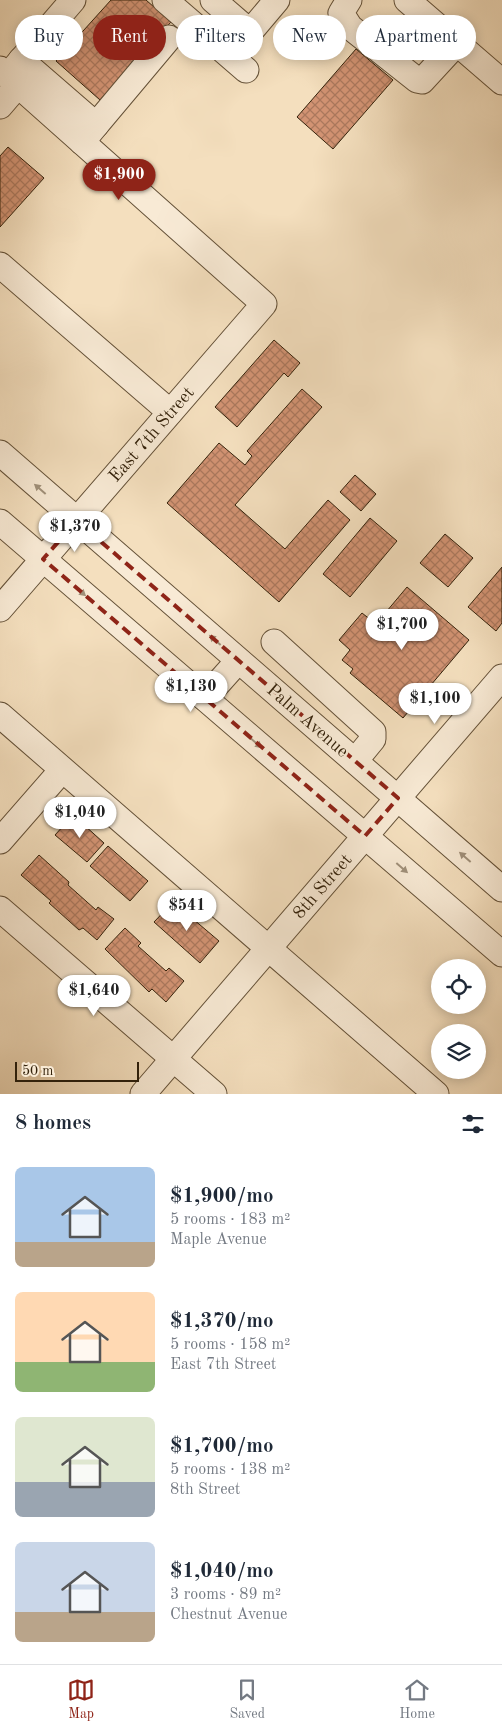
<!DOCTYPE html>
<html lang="en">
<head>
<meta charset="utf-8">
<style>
  :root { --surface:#fff; --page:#f2f2f3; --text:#1f2937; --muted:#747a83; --line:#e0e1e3; --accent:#8f2418 }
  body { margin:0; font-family:"Old Standard TT",serif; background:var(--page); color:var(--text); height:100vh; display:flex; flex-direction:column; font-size:19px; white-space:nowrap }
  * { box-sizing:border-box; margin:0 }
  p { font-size:16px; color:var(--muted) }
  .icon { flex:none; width:28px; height:28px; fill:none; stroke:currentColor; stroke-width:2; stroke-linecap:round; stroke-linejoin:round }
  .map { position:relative; height:1094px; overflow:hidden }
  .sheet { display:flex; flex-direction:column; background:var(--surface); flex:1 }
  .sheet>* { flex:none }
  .top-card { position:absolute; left:15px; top:15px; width:472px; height:45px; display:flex; gap:10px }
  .buttons { position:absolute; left:431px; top:959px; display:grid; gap:10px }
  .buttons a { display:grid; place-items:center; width:55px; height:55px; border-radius:50%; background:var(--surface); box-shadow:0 2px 12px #0003; font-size:25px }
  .scale { position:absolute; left:15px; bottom:12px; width:124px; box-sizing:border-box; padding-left:5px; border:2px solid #34220b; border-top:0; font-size:14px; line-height:18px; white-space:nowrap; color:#34220b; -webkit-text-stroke:4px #f8ead5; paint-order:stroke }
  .price { position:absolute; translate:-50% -42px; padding:0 11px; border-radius:18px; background:#fff; color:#222; font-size:16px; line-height:32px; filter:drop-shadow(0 1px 2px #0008) }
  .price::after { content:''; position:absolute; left:50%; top:30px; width:15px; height:11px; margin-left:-8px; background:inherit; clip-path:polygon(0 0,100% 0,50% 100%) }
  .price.on { background:var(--accent); color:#fff }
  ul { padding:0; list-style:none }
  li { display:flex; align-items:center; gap:15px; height:125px; padding:0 15px }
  li span { display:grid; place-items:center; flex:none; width:140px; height:100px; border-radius:8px; color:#555 }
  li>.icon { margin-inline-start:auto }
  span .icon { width:60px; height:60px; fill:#fffc; stroke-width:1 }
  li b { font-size:21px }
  h2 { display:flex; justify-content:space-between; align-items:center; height:60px; padding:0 15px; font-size:21px }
  .tag { padding:0 18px; border-radius:22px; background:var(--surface); box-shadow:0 2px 12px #0003; font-size:18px; line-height:45px }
  .tag.on { background:var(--accent); color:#fff }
  .tabs { display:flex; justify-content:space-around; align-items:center; height:70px; border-top:1px solid var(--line); background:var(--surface); font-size:14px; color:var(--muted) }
  .tabs a { display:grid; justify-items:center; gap:2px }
  .tabs .on { color:var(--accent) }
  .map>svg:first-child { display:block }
</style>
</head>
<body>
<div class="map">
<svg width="502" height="1094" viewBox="0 0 502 1094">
  <defs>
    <pattern id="building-cross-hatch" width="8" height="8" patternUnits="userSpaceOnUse" patternTransform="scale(1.25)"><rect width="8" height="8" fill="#d29373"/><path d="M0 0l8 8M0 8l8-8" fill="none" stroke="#ab785d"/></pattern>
  </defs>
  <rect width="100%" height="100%" fill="#f4dfbe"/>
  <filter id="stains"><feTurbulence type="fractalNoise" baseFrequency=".004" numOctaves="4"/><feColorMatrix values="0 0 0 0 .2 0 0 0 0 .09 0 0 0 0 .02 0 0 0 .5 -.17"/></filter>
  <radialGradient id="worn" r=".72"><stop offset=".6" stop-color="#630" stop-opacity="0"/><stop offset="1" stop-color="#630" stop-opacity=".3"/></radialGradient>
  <g fill="url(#building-cross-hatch)" stroke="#34220b">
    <path d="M111 0H146L171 22 100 100 56 61Z"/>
    <path d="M356 49 393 80 333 149 297 117Z"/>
    <path d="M8 147 44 178 0 227V156Z"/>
    <path d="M274 340 300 363 288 377 284 373 237 427 215 407Z"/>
    <path d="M302 389 322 407 235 505 285 549 328 500 350 520 279 602 167 503 219 443 245 465 252 456 247 451Z"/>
    <path d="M355 475 376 494 361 511 340 492Z"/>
    <path d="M370 518 397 541 350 597 323 574Z"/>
    <path d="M445 534 473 558 448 587 420 563Z"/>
    <path d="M502 567V623L496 631 468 607Z"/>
    <path d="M407 587 469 640 403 718 350 673 353 669 342 660 350 650 339 640 362 613 376 624Z"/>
    <path d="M73 815 104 843 87 862 55 835Z"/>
    <path d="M108 846 148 881 130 901 90 866Z"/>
    <path d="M39 855 69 882 68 885 96 910 98 907 114 919 97 940 83 928 79 930 49 903 51 901 21 875Z"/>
    <path d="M173 902 219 941 200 963 154 922Z"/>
    <path d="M125 928 141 943 138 946 166 971 169 968 184 981 166 1002 152 989 149 992 105 949Z"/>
  </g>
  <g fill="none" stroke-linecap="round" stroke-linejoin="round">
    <g stroke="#645138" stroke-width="27">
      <g id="minor">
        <path d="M165 0 246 70"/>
        <path d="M213 0 250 32 277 0"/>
        <path d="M349 0 341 13 350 27 417 80 422 81 457 43"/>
        <path d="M407 0 502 82"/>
        <path d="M21 60 96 125 82 142"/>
        <path d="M0 69 264 304 0 609"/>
        <path d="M11 72 73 0"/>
        <path d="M0 106 18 85"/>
        <path d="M96 125 169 38"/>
        <path d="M0 265 170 412"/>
        <path d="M0 453 502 889"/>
        <path d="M0 522 502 954"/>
        <path d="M274 642 373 732V739L355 761"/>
        <path d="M205 698 238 661"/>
        <path d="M0 715 436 1094"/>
        <path d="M0 841 62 770"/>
        <path d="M0 909 214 1094"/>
        <path d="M143 1094 502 677"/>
      </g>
    </g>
    <use href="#minor" stroke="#f8ead5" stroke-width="25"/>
  </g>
  <defs><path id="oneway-solid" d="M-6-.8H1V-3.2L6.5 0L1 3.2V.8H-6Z" transform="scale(1.25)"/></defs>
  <g fill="#a0907a">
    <use href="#oneway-solid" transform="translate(40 489) rotate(-139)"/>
    <use href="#oneway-solid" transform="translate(80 591) rotate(41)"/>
    <use href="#oneway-solid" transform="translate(215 640) rotate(-139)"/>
    <use href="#oneway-solid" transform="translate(256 743) rotate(41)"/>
    <use href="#oneway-solid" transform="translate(465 857) rotate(-139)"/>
    <use href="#oneway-solid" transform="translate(402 868) rotate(41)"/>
  </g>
  <path fill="none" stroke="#8f2418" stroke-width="4" stroke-dasharray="10 6" stroke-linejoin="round" d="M77 521 398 798 365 836 43 559Z"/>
  <g text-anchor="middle" stroke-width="5" stroke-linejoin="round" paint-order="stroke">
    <g font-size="18" fill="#34220b" stroke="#f8ead5">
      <text transform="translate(151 434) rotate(-49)" y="6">East 7th Street</text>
      <text transform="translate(308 720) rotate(41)" y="6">Palm Avenue</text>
      <text transform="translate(322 886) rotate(-49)" y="6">8th Street</text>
    </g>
  </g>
  <rect width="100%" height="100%" filter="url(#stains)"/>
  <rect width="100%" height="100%" fill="url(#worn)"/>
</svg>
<div class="buttons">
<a><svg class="icon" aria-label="locate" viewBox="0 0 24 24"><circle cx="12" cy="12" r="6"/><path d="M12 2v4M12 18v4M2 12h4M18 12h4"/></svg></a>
<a><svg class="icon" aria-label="layers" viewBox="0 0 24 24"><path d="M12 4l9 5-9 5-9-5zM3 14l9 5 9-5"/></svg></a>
</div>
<div class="scale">50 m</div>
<b class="price on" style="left:119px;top:201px">$1,900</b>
<b class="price" style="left:75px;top:553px">$1,370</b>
<b class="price" style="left:402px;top:651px">$1,700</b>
<b class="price" style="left:191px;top:713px">$1,130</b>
<b class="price" style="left:435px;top:725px">$1,100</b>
<b class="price" style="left:80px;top:839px">$1,040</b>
<b class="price" style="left:187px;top:932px">$541</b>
<b class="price" style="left:94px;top:1017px">$1,640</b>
<div class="top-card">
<a class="tag">Buy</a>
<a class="tag on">Rent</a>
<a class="tag">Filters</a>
<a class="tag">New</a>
<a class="tag">Apartment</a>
</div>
</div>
<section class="sheet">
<h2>8 homes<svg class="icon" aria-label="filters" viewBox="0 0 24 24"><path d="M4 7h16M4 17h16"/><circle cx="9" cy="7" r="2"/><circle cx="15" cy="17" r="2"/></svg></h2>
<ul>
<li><span style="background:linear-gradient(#a9c7e8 75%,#b9a48a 0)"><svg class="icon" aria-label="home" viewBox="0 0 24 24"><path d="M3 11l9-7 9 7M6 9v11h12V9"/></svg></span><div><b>$1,900/mo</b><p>5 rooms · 183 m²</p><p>Maple Avenue</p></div></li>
<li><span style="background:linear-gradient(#ffd9b3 70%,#8fb573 0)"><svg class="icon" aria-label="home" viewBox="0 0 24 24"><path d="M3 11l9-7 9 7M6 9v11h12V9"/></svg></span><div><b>$1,370/mo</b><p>5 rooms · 158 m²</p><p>East 7th Street</p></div></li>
<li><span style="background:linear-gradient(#dfe7d0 65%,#9aa5b1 0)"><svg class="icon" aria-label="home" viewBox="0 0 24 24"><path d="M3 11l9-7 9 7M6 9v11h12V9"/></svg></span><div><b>$1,700/mo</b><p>5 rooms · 138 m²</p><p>8th Street</p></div></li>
<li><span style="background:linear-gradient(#c9d6e8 70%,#b9a48a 0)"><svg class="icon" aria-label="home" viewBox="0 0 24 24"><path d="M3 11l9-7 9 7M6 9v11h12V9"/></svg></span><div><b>$1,040/mo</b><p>3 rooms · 89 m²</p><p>Chestnut Avenue</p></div></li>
</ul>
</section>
<nav class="tabs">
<a class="on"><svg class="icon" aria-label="map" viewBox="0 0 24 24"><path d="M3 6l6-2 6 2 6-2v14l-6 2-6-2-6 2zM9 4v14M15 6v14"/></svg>Map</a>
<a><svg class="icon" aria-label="saved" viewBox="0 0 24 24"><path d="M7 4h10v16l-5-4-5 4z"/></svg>Saved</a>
<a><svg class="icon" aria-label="home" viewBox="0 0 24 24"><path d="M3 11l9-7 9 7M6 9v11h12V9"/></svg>Home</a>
</nav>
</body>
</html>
